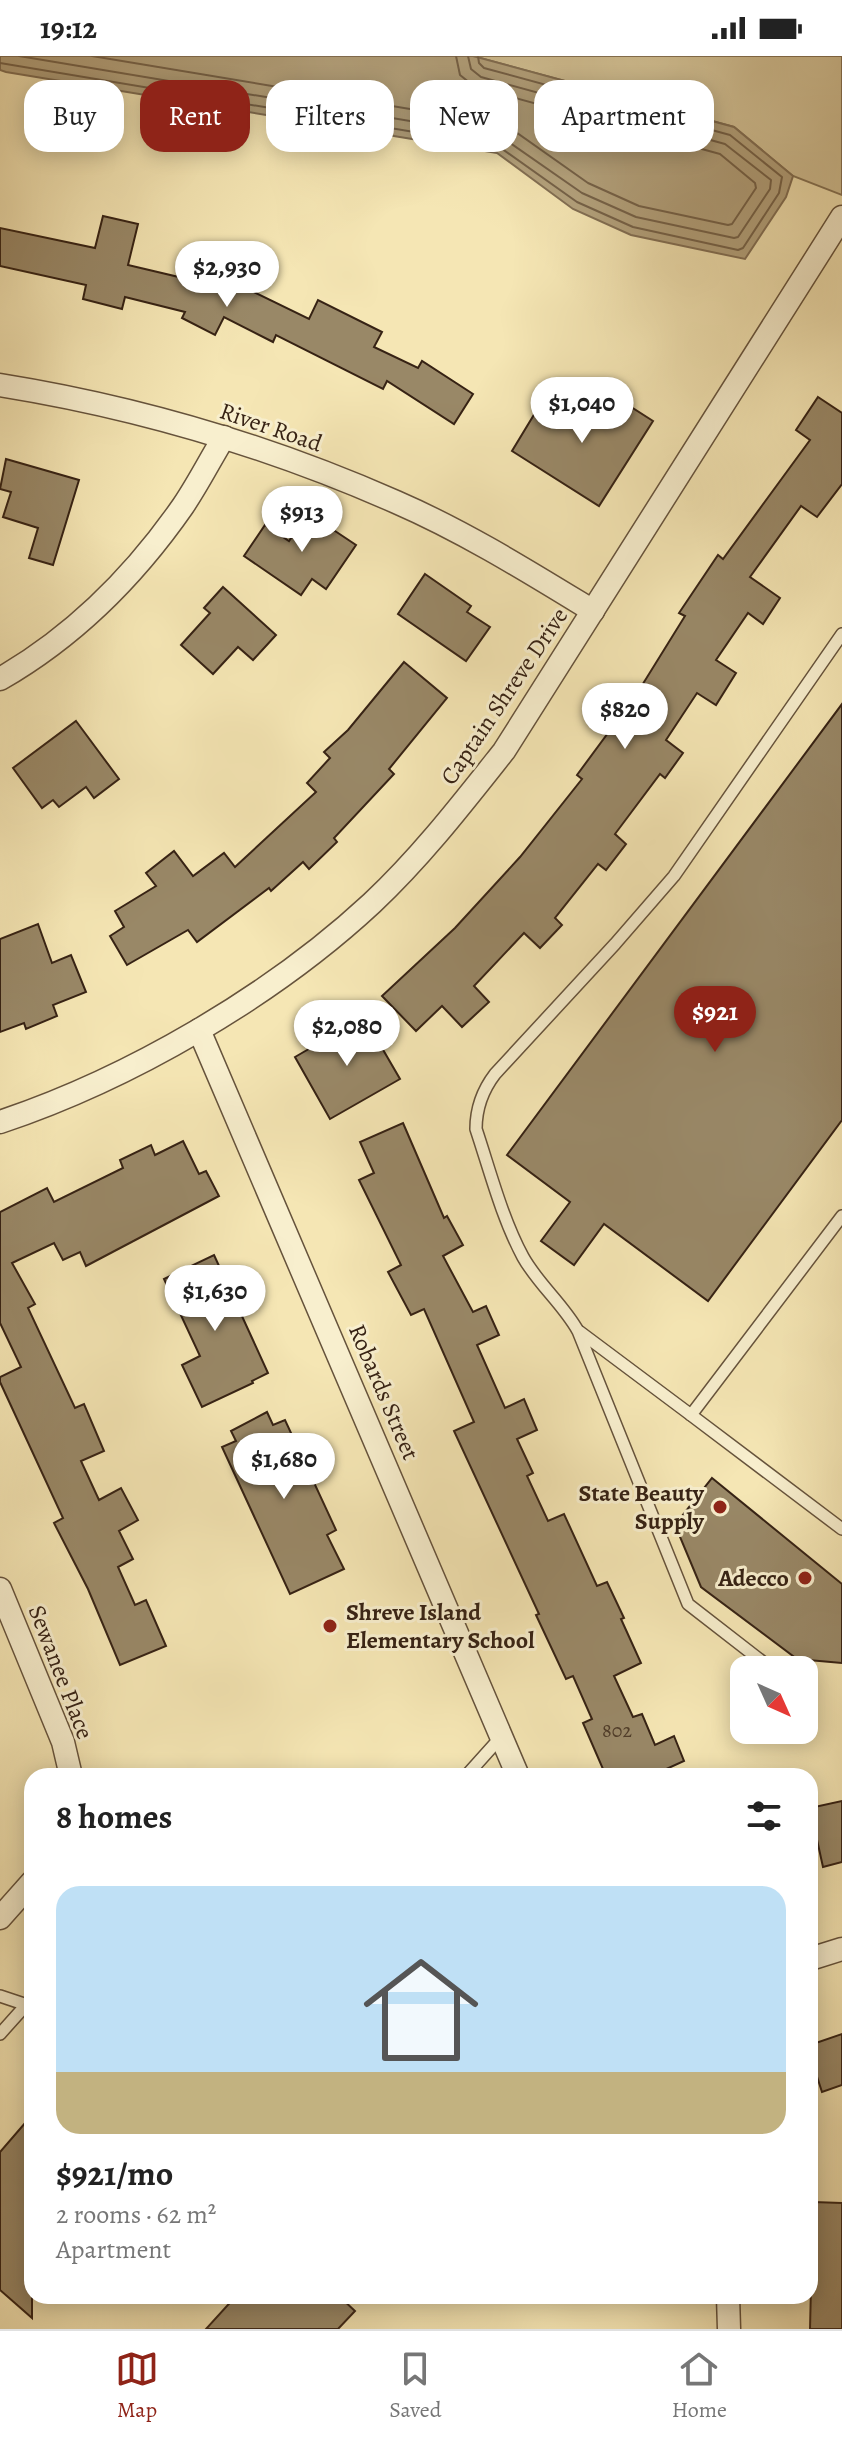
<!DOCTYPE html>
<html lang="en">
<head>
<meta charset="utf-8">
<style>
  :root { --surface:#fff; --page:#f6f6f6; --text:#222; --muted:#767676; --line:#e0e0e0; --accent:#8f2418 }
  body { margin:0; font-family:Alegreya,serif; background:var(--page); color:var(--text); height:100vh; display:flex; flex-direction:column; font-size:30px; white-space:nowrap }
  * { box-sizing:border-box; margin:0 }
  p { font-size:26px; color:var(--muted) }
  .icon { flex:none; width:44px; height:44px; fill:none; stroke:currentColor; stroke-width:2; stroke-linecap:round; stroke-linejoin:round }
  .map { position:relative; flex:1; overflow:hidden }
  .drawer { position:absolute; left:24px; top:1712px; width:794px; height:536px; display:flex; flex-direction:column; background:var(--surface); border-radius:24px; box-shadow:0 4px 20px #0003 }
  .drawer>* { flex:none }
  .top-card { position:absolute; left:24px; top:24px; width:794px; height:72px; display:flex; gap:16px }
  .needle { width:52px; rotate:135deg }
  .controls { position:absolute; left:730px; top:1600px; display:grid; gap:16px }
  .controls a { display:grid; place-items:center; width:88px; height:88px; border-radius:16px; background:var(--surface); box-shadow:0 4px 20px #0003; font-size:40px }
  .price { position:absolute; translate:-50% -68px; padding:0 18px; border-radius:28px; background:#fff; color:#222; font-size:26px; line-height:52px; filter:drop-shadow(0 2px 4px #0008) }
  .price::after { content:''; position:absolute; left:50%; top:48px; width:24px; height:18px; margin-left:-12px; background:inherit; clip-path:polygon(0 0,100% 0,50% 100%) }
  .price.current { background:var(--accent); color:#fff }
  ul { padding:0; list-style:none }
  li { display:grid; align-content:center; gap:16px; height:424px; padding:0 32px }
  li+li { border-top:2px solid var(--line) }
  li span { display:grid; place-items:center; height:248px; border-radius:24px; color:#555 }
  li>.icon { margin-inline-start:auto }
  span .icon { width:144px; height:144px; fill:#fffc; stroke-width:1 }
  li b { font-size:34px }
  h2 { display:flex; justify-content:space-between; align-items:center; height:96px; padding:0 32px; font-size:34px }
  .tag { padding:0 28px; border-radius:24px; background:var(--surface); box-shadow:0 4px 20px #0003; font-size:28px; line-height:72px }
  .tag.current { background:var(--accent); color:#fff }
  .status { display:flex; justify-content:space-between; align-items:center; height:56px; padding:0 40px; background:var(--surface); direction:ltr }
  .status svg { height:22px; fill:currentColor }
  .tab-bar { display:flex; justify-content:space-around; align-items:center; height:112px; border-top:2px solid var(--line); background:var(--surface); font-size:22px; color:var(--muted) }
  .tab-bar a { display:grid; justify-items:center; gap:4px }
  .tab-bar .current { color:var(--accent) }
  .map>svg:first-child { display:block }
</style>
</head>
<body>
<div class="status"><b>19:12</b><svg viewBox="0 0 49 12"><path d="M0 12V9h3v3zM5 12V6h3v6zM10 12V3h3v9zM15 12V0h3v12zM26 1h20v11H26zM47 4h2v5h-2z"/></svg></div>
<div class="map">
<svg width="842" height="2273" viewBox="0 0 842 2273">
  <rect width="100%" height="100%" fill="#f5e6b4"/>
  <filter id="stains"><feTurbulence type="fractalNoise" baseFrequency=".0025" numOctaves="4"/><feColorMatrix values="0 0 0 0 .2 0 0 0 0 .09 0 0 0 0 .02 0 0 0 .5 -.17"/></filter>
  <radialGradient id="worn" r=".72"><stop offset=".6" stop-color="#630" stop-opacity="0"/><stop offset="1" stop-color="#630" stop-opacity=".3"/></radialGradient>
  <path fill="#d5c599" stroke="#867456" stroke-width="2" d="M473 0H842V139L793 120 734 71Z"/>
  <path fill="#b4a37e" stroke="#826f54" stroke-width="2" d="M0 0H473L734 71 793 120 786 141 745 203 631 179 573 153 497 97 6 16 0 14Z"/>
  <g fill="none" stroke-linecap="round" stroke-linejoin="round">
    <g stroke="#756249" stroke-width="2">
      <path d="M19 0 500 80 582 137 636 161 734 182 738 181 770 133 771 124 725 88 481 21 471 13 468 0"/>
      <path d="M92 0 506 69 588 127 639 150 728 169 732 168 756 132 755 127 720 98 475 31 460 19 456 0"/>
      <path d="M0 7 498 90 577 146 633 171 738 194 743 192 779 137 782 121 730 79 484 12 479 7 478 0"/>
    </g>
  </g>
  <g fill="#998867" stroke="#362214" stroke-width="2">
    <path d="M103 160 138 168 128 209 200 226 207 213 309 263 318 244 382 276 374 291 418 312 422 305 473 338 454 368 387 325 383 333 276 279 273 286 224 261 215 279 182 262 185 256 125 241 122 253 83 243 86 229 0 210V172L95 192Z"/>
    <path d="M549 334 604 369 620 344 653 365 599 450 512 395Z"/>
    <path d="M818 341 842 357V428L817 461 801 450 750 521 780 542 763 568 748 557 716 604 736 617 716 649 697 637 666 684 683 697 665 722 660 718 615 778 626 788 606 814 598 808 555 862 562 869 540 892 524 877 474 930 489 946 462 971 442 950 416 975 382 940 455 872 520 801 582 723 577 719 636 639 685 560 679 557 718 499 723 503 810 384 796 374Z"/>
    <path d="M6 403 79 424 53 509 29 502 38 472 3 461 11 436 0 433Z"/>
    <path d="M308 457 356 489 326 533 312 523 301 539 244 500 265 469 289 485Z"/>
    <path d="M425 518 471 550 467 556 490 571 466 605 398 558Z"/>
    <path d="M223 531 276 579 253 604 238 591 213 618 181 589 210 557 204 552Z"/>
    <path d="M404 606 447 642 389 713 394 718 334 782 337 786 309 813 303 806 271 835 269 832 197 886 188 874 127 909 110 880 124 871 115 855 156 830 146 817 174 795 193 820 224 797 235 811 316 736 307 727 330 702 324 696 348 674Z"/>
    <path d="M842 648V1064L708 1245 604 1168 574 1209 541 1185 570 1146 507 1099Z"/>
    <path d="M76 665 119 723 94 742 86 731 59 751 53 744 42 752 13 712Z"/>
    <path d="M38 868 52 907 71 899 86 936 53 949 57 960 26 973 24 967 0 976V883Z"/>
    <path d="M364 961 400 1023 330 1063 295 1001Z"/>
    <path d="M403 1067 444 1162 447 1160 463 1189 443 1200 473 1256 486 1250 499 1279 477 1289 505 1352 524 1343 537 1374 517 1383 533 1417 527 1420 548 1465 564 1458 597 1530 607 1526 624 1562 621 1563 641 1607 614 1620 633 1661 642 1658 655 1689 674 1680 684 1705 651 1720H606L583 1667 592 1663 573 1620 566 1623 536 1559 539 1558 454 1375 474 1366 424 1253 411 1259 388 1216 401 1209 359 1124 374 1117 360 1086Z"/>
    <path d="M183 1085 199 1118 206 1115 219 1140 86 1210 80 1196 63 1204 54 1187 12 1207 35 1248 28 1252 75 1352 84 1348 104 1395 81 1405 99 1444 121 1432 138 1464 119 1475 133 1503 118 1511 135 1549 146 1544 166 1590 120 1609 88 1533 54 1467 63 1462 0 1326V1321L21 1311 0 1267V1156L47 1132 54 1146 123 1112 120 1104 151 1089 155 1099Z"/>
    <path d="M214 1199 268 1317 252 1325 253 1327 202 1351 182 1309 200 1300 164 1223Z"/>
    <path d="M267 1356 273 1369 285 1364 336 1474 327 1479 344 1513 290 1538 222 1391 236 1385 231 1375Z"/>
    <path d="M712 1422 842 1528V1607L797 1603 701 1531 675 1469Z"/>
    <path d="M842 1745V1806L823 1811 810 1752Z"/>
    <path d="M842 1978V2029L822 2036 810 1999V1989Z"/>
    <path d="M32 2059V2262L0 2234V2096Z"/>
    <path d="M813 2146 842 2147V2273H810Z"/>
    <path d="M236 2240H339L355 2255 338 2273H206Z"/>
  </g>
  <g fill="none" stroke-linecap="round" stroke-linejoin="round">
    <g stroke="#66533c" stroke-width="14">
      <g id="service">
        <path d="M842 1160 691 1359 842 1473"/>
        <path d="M580 1276 691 1359"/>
        <path d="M773 1614 688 1548 578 1275C563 1248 538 1228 523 1201 502 1162 490 1115 476 1073 476 1052 482 1035 495 1018L615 888 674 820 842 578"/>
        <path d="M466 1720 501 1681"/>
        <path d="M0 1940 30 1950"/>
        <path d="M0 1978 26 1949"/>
      </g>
    </g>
    <g stroke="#66533c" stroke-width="25">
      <g id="minor">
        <path d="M0 329C137 351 269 390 396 446 465 476 529 516 593 555"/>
        <path d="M0 623C73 581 135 519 183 450 198 428 210 404 224 381"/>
        <path d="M199 974 518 1720"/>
        <path d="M0 1066C129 1023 272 940 372 847 421 801 462 748 504 695L842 161"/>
        <path d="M0 1533 63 1686 71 1720"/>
        <path d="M0 1862 32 1826"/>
        <path d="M810 1903 842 1893"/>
        <path d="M728 2240 729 2273"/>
      </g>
    </g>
    <use href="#service" stroke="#f8efce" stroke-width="11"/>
    <use href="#minor" stroke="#f8efce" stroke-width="22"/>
  </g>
  <g fill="#8f2418" stroke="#f8efce" stroke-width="3">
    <circle cx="720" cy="1451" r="8"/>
    <circle cx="805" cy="1522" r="8"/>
    <circle cx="330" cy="1570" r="8"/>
  </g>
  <g text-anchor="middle" stroke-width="6" stroke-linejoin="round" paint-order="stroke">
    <g font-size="20" fill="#4f3c29">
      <text x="617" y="1681">802</text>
    </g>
    <g font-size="24" fill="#362214" stroke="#f8efce">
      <text transform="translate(271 371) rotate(19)" y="8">River Road</text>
      <text transform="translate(504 640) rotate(-56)" y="8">Captain Shreve Drive</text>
      <text transform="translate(384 1336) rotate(67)" y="8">Robards Street</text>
      <text transform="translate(61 1616) rotate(69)" y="8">Sewanee Place</text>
    </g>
    <g font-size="24" font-weight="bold" fill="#362214" stroke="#f8efce" text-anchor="end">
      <text x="704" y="1445">State Beauty<tspan x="704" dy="28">Supply</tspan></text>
      <text x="789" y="1530">Adecco</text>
      <text x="346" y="1564" text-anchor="start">Shreve Island<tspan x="346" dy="28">Elementary School</tspan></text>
    </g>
  </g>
  <rect width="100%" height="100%" filter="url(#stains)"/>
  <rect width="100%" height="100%" fill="url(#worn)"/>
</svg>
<div class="controls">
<a><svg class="needle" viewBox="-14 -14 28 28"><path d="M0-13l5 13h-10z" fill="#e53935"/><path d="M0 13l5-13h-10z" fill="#767676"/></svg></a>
</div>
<b class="price" style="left:227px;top:253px">$2,930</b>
<b class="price" style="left:582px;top:389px">$1,040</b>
<b class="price" style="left:302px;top:498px">$913</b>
<b class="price" style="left:625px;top:695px">$820</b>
<b class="price current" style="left:715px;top:998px">$921</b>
<b class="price" style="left:347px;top:1012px">$2,080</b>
<b class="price" style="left:215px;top:1277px">$1,630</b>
<b class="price" style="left:284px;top:1445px">$1,680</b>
<div class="top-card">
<a class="tag">Buy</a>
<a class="tag current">Rent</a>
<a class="tag">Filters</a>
<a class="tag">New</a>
<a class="tag">Apartment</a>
</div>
<section class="drawer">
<h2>8 homes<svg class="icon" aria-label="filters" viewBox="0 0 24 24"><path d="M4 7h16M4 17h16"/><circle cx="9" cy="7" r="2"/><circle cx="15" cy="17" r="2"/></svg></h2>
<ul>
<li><span style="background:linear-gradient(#bfe0f5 75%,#c2b280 0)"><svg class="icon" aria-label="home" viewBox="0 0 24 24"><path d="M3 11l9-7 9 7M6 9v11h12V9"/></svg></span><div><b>$921/mo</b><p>2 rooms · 62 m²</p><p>Apartment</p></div></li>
</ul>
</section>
</div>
<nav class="tab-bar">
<a class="current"><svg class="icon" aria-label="map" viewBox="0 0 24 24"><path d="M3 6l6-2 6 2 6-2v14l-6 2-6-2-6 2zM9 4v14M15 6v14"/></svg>Map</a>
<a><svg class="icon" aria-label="saved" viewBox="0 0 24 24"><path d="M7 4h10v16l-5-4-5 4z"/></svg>Saved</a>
<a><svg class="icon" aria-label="home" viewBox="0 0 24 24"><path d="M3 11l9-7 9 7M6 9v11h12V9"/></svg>Home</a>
</nav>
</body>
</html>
